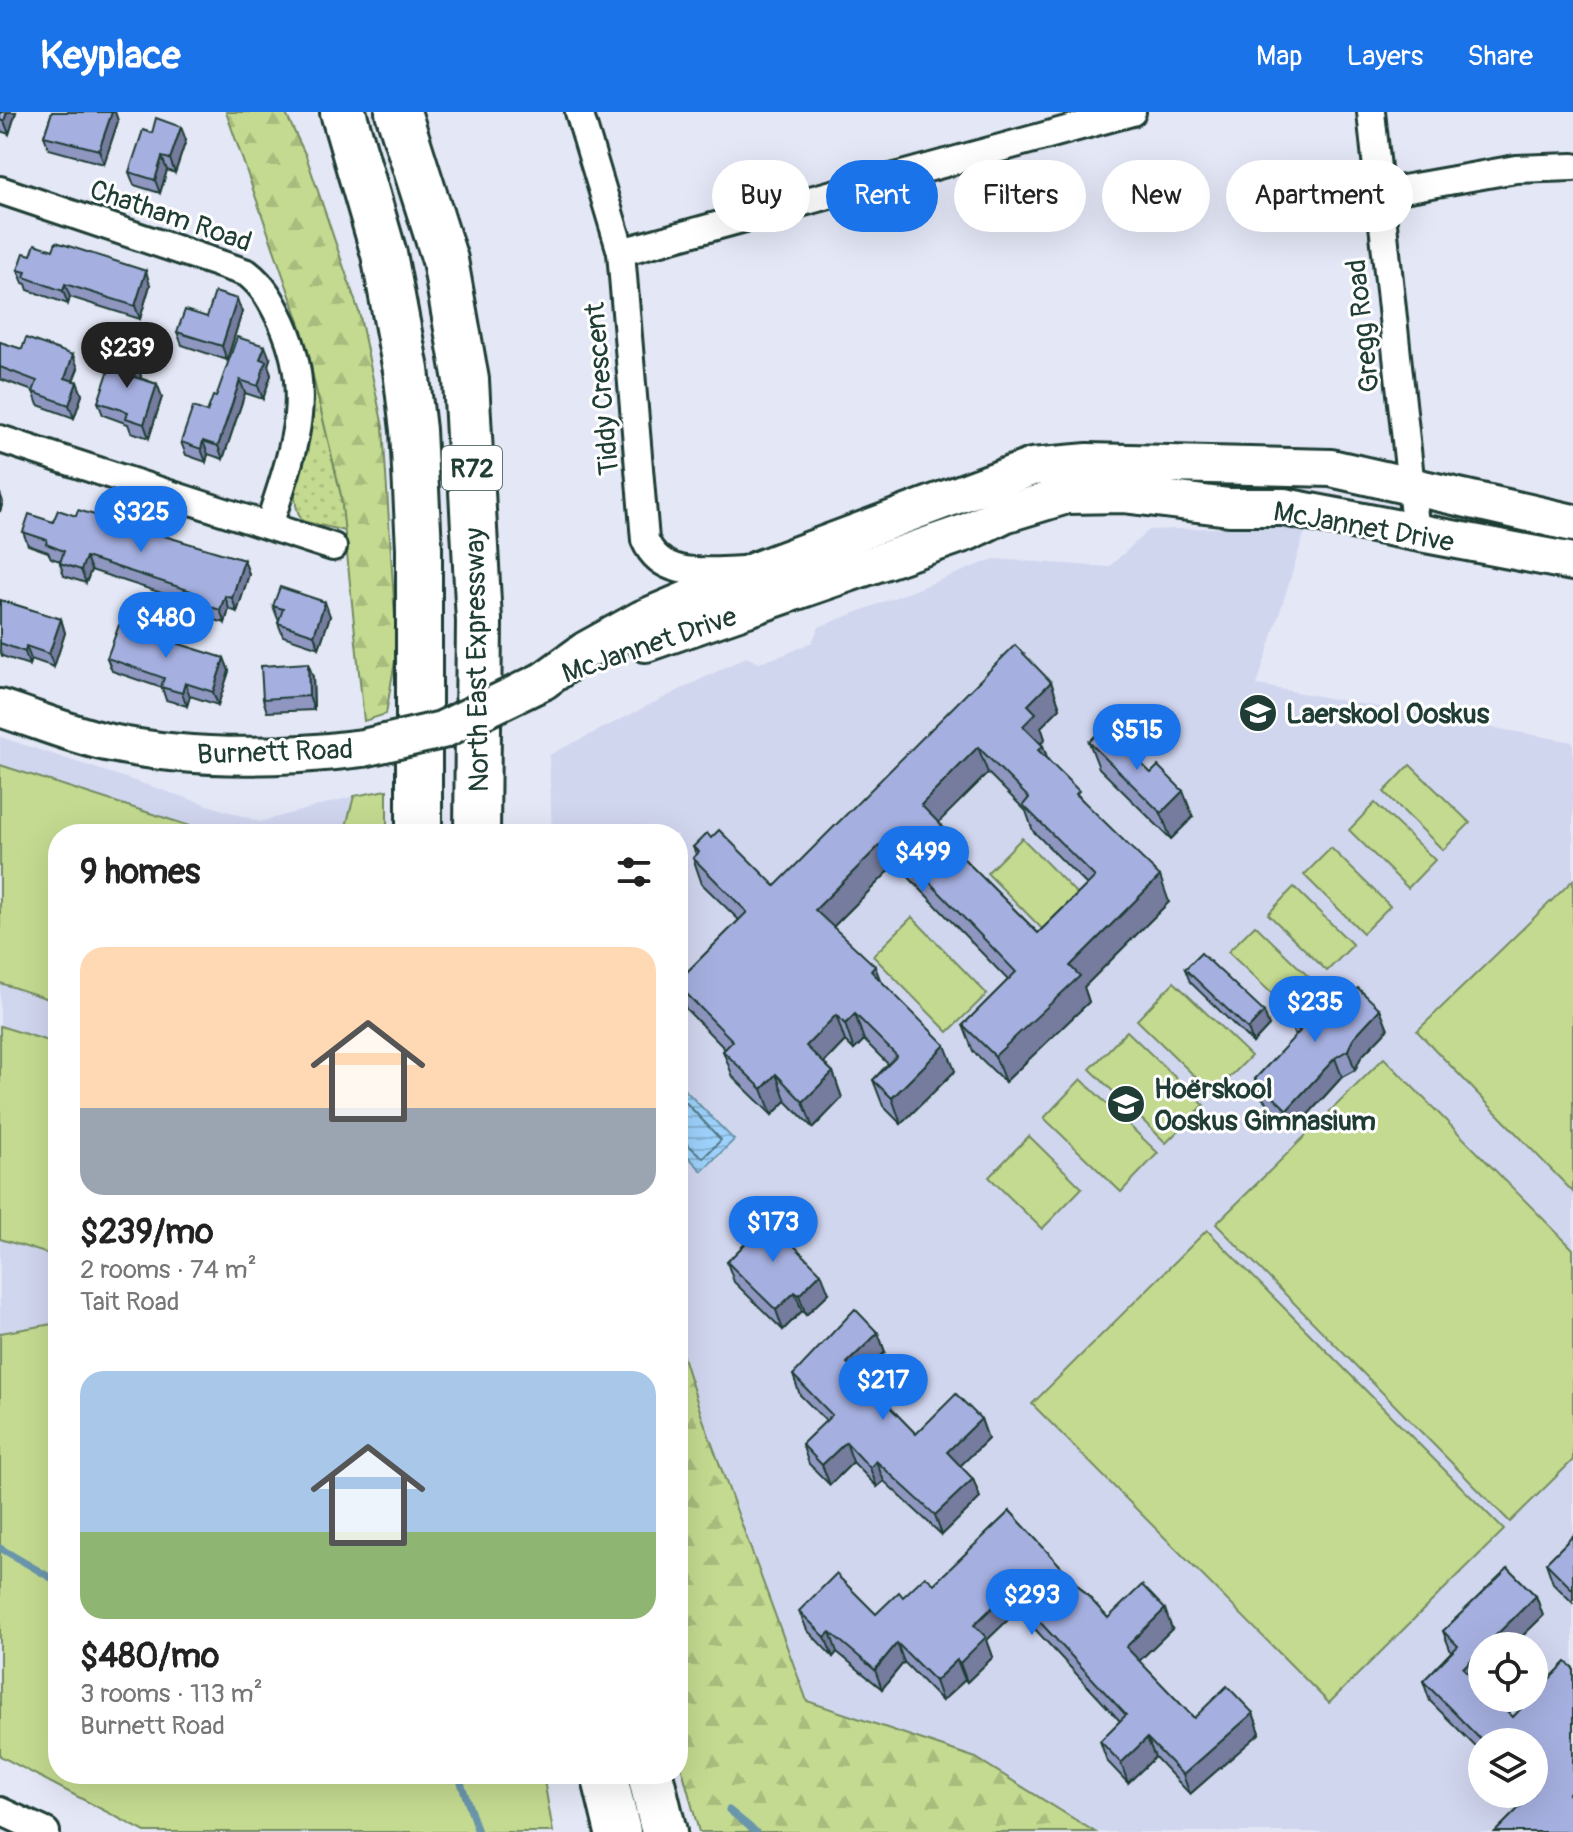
<!DOCTYPE html>
<html lang="en">
<head>
<meta charset="utf-8">
<style>
  :root { --surface:#fff; --page:#f2f2f2; --text:#222; --muted:#767676; --accent:#1a73e8 }
  body { margin:0; font-family:Pangolin,sans-serif; background:var(--page); color:var(--text); height:100vh; display:flex; flex-direction:column; font-size:30px; white-space:nowrap }
  * { box-sizing:border-box; margin:0 }
  p { font-size:26px; color:var(--muted) }
  .icon { flex:none; width:44px; height:44px; fill:none; stroke:currentColor; stroke-width:2; stroke-linecap:round; stroke-linejoin:round }
  .map { position:relative; flex:1; overflow:hidden }
  .panel { position:absolute; left:48px; top:712px; width:640px; height:960px; display:flex; flex-direction:column; background:var(--surface); border-radius:32px; box-shadow:0 8px 32px #0002 }
  .panel>* { flex:none }
  .top-card { position:absolute; left:712px; top:48px; width:740px; height:72px; display:flex; gap:16px }
  .fabs { position:absolute; left:1468px; top:1520px; display:grid; gap:16px }
  .fabs a { display:grid; place-items:center; width:80px; height:80px; border-radius:50%; background:var(--surface); box-shadow:0 8px 32px #0002; font-size:40px }
  .price { position:absolute; translate:-50% -68px; padding:0 18px; border-radius:28px; background:var(--accent); color:#fff; font-size:26px; line-height:52px; filter:drop-shadow(0 2px 4px #0008) }
  .price::after { content:''; position:absolute; left:50%; top:48px; width:24px; height:18px; margin-left:-12px; background:inherit; clip-path:polygon(0 0,100% 0,50% 100%) }
  .price.selected { background:#222; color:#fff }
  ul { padding:0; list-style:none }
  li { display:grid; align-content:center; gap:16px; height:424px; padding:0 32px }
  li span { display:grid; place-items:center; height:248px; border-radius:24px; color:#555 }
  li>.icon { margin-inline-start:auto }
  span .icon { width:144px; height:144px; fill:#fffc; stroke-width:1 }
  li b { font-size:34px }
  h2 { display:flex; justify-content:space-between; align-items:center; height:96px; padding:0 32px; font-size:34px }
  .tag { padding:0 28px; border-radius:36px; background:var(--surface); box-shadow:0 8px 32px #0002; font-size:28px; line-height:72px }
  .tag.selected { background:var(--accent); color:#fff }
  header { display:flex; align-items:center; gap:48px; box-sizing:border-box; height:112px; padding:0 40px; background:var(--accent); color:#fff }
  header strong { font-size:38px }
  nav { display:flex; gap:44px; margin-inline-start:auto; font-size:28px }
  .map>svg:first-child { display:block }
</style>
</head>
<body>
<header>
<strong>Keyplace</strong>
<nav><a>Map</a><a>Layers</a><a>Share</a></nav>
</header>
<div class="map">
<svg width="1573" height="1720" viewBox="0 0 1573 1720">
  <defs>
    <pattern id="grass-dots" width="8" height="8" patternUnits="userSpaceOnUse" patternTransform="scale(2)"><rect width="8" height="8" fill="#c4da90"/><path d="M2 2h.1M6 6h.1" fill="none" stroke="#a8bc7d" stroke-width="1.8" stroke-linecap="round"/></pattern>
    <pattern id="forest-firs" width="22" height="20" patternUnits="userSpaceOnUse" patternTransform="scale(2)"><rect width="22" height="20" fill="#c4da90"/><path d="M5 1l3.5 6h-7zM16 11l3.5 6h-7z" fill="#a8bc7d"/></pattern>
    <pattern id="water-rules" width="6" height="5" patternUnits="userSpaceOnUse" patternTransform="scale(2)"><rect width="6" height="5" fill="#9ed2fc"/><path d="M0 2.5h6" fill="none" stroke="#88b5d9"/></pattern>
  </defs>
  <rect width="100%" height="100%" fill="#e4e7f6"/>
  <filter id="ink" filterUnits="userSpaceOnUse"><feTurbulence type="fractalNoise" baseFrequency=".0125" numOctaves="2"/><feDisplacementMap in="SourceGraphic" scale="16" xChannelSelector="R" yChannelSelector="G"/><feConvolveMatrix kernelMatrix="1 2 1 2 8 2 1 2 1" color-interpolation-filters="sRGB"/></filter>
  <g filter="url(#ink)">
    <g fill="#d1d6ef" fill-rule="evenodd">
      <path d="M1307 413 1257 573 1573 630V1720H1095L976 1646 807 1589 701 1302 678 1229V722H552L549 643 746 545 759 551 786 542 812 530 819 515 994 447 1109 455 1149 418ZM1482 1534H1534V1586H1482ZM1482 1630H1534V1682H1482Z"/>
      <path d="M0 625 260 710 354 684 344 722H58V1211L0 1221Z"/>
    </g>
    <path fill="url(#grass-dots)" stroke="#728c62" stroke-width="2" d="M313 265 341 383 345 419 302 409C284 376 305 350 310 317 313 300 312 282 313 265Z"/>
    <g fill="url(#forest-firs)" stroke="#728c62" stroke-width="2">
      <path d="M226 0H285L306 44 359 200 383 315 397 537 386 602 364 609 341 383 302 218Z"/>
      <path d="M678 1229 701 1302 807 1589 976 1646 1095 1720H699L678 1642Z"/>
    </g>
    <g fill="#c4da90" stroke="#728c62" stroke-width="2">
      <path d="M0 653 215 722H58V890L0 871Z"/>
      <path d="M1410 653 1470 711 1443 738 1384 680Z"/>
      <path d="M387 678V722H344L354 684Z"/>
      <path d="M1375 691 1435 748 1408 776 1349 718Z"/>
      <path d="M1022 726 1091 796 1056 831 987 761Z"/>
      <path d="M1331 736 1390 794 1363 821 1304 763Z"/>
      <path d="M1573 768V1080L1417 919Z"/>
      <path d="M1294 775 1353 833 1327 859 1268 802Z"/>
      <path d="M912 805 987 882 948 920 873 844Z"/>
      <path d="M1255 813 1314 870 1288 897 1228 840Z"/>
      <path d="M1174 870 1251 944 1213 982 1137 908Z"/>
      <path d="M0 914 58 932V1145L0 1127Z"/>
      <path d="M1127 919 1204 993 1166 1031 1090 957Z"/>
      <path d="M1384 946 1573 1137V1348L1510 1410 1216 1112Z"/>
      <path d="M1081 967 1158 1041 1121 1080 1044 1006Z"/>
      <path d="M1029 1024 1082 1076 1042 1117 989 1065Z"/>
      <path d="M1207 1118 1504 1418 1329 1591 1032 1292Z"/>
      <path d="M58 1211V1662H543L553 1720H145L0 1644V1221Z"/>
    </g>
    <path fill="url(#water-rules)" stroke="#6b96ac" stroke-width="2" d="M678 971 734 1028 702 1059 678 1034Z"/>
    <g fill="none" stroke-linecap="round" stroke-linejoin="round">
      <path stroke="#527984" stroke-width="2" d="M678 982 721 1028 703 1046 686 1031 678 1029"/>
      <g stroke="#6b96ac" stroke-width="7">
        <path d="M0 1436 58 1470"/>
        <path d="M458 1662 478 1720"/>
        <path d="M729 1698 756 1720"/>
      </g>
      <g stroke="#1f3d34" stroke-width="32">
        <g id="street">
          <path d="M579 0 621 140 645 428C662 468 707 459 744 458"/>
          <path d="M1371 0 1416 422"/>
          <path d="M0 78 247 161C265 175 272 190 282 210 316 285 292 341 269 413"/>
          <path d="M1381 81 1516 57 1573 55"/>
          <path d="M621 140 1132 0"/>
          <path d="M0 327 333 435"/>
          <path d="M0 1699 46 1720"/>
        </g>
      </g>
      <g stroke="#1f3d34" stroke-width="42">
        <g id="secondary">
          <path d="M646 531 967 420 1004 402 1067 383 1123 382 1229 395H1284L1573 450"/>
          <path d="M543 569 586 538 642 507 757 458 1032 355 1088 350 1331 356 1573 411"/>
          <path d="M0 596C35 607 70 622 106 630 191 648 277 647 363 636"/>
        </g>
      </g>
      <g stroke="#1f3d34" stroke-width="50">
        <g id="highway">
          <path d="M343 0 384 142 406 258 413 318 419 436V722"/>
          <path d="M398 0 445 148 466 268 479 509 477 722"/>
          <path d="M604 1662 618 1720"/>
          <path d="M650 1662 664 1720"/>
        </g>
      </g>
      <use href="#street" stroke="#fff" stroke-width="26"/>
      <use href="#secondary" stroke="#fff" stroke-width="36"/>
      <use href="#highway" stroke="#fff" stroke-width="44"/>
      <g stroke="#1f3d34" stroke-width="42" stroke-linecap="butt">
        <path id="secondary-bridge" d="M363 636 442 618 543 569"/>
      </g>
      <use href="#secondary-bridge" stroke="#fff" stroke-width="36"/>
    </g>
    <g fill="#8f97c1" stroke="#1f3d34" stroke-width="2" fill-rule="evenodd">
      <path d="M0 0H16L9 22 0 19Z"/>
      <path d="M52 0H115L118 9 104 52 49 37 44 24Z"/>
      <path d="M152 21 186 28 175 61 167 58 160 81 134 73 129 60Z"/>
      <path d="M18 158 150 173 140 207 70 185 68 192 28 178 26 172 23 171Z"/>
      <path d="M242 200 227 248 182 233 177 220 207 205Z"/>
      <path d="M0 230 78 256 73 269 77 270 82 283 74 306 38 293 33 279 0 267Z"/>
      <path d="M270 247 268 253 271 263 263 287 245 281 223 347 208 342 206 350 186 343 181 330 207 300 216 285Z"/>
      <path d="M136 250 141 264 140 266 157 272 162 285 149 326 131 320 128 312 103 303 98 290Z"/>
      <path d="M76 404 244 448 249 462 237 500 229 497 225 511 194 502 189 490 91 458 86 471 64 464 60 451V449L51 446 48 440 28 433 23 420Z"/>
      <path d="M0 488 61 507 65 521 54 555 31 547 29 553 2 544 0 538Z"/>
      <path d="M273 494 330 504 319 536 283 524 278 511 279 508 278 507Z"/>
      <path d="M107 546H224L229 559 218 593 190 584 187 594 166 588 162 576 112 559Z"/>
      <path d="M313 565 314 598 267 600 263 587Z"/>
      <path d="M1051 570 1060 596 1041 615 1045 627 1041 632 1043 634 1048 648 1169 790 1084 875 1089 890 1005 970 973 939 963 913 1008 868 896 752 833 815 881 869 955 959 901 1012 883 994 873 968 888 952 864 928 854 938 845 929 824 951 833 960 842 986 813 1016 786 989 772 1003 733 965 723 939 725 937 686 897 678 876V869L739 808 702 772 693 746 696 742 693 735 711 726 775 774ZM988 661 1026 699 1033 719 1087 773 1038 821 957 740 938 710Z"/>
      <path d="M1089 630 1193 705 1171 727 1099 656Z"/>
      <path d="M1185 857 1269 914 1253 931 1190 870Z"/>
      <path d="M1331 897H1380L1388 917 1361 945 1355 958 1342 965 1294 1018 1262 986 1255 967 1295 925 1289 908Z"/>
      <path d="M742 1125 829 1181 806 1203 802 1199 783 1218 734 1170 727 1150 745 1132Z"/>
      <path d="M878 1221 885 1240 860 1265 916 1322 981 1307 988 1327 960 1354 973 1367 980 1386 942 1423 884 1369 877 1375 853 1350 830 1373 809 1352 802 1332 826 1309 800 1283 793 1263Z"/>
      <path d="M1010 1399 1108 1506 1172 1517 1139 1549 1194 1606 1253 1601 1260 1621 1190 1682 1155 1645 1128 1671 1107 1649 1100 1629 1120 1609 1020 1501 1016 1500 987 1528 993 1545 967 1570 965 1568 942 1589 904 1550 882 1577 837 1540 833 1545 807 1518 799 1499 876 1502 903 1485 934 1472Z"/>
      <path d="M1573 1424V1491L1553 1471 1546 1451Z"/>
      <path d="M1508 1456 1536 1484 1543 1504 1512 1534H1482V1564L1476 1570 1482 1575V1586H1493L1513 1605 1531 1586H1534V1583L1566 1550 1573 1556V1720H1495L1519 1696 1515 1686 1519 1682H1534V1630H1482V1641L1430 1589 1423 1569 1451 1540 1443 1519Z"/>
    </g>
    <g fill="#747b9d" stroke="#1f3d34" stroke-width="2">
      <path d="M7 0H16L9 22 4 9Z"/>
      <path d="M112 0H115L118 9 104 52 99 38Z"/>
      <path d="M181 15 186 28 175 61 170 47Z"/>
      <path d="M162 45 167 58 160 81 155 68Z"/>
      <path d="M146 159 150 173 140 207 135 194Z"/>
      <path d="M65 172 70 185 68 192 63 179Z"/>
      <path d="M237 187 242 200 227 248 222 234Z"/>
      <path d="M265 234 270 247 268 253 271 263 263 287 258 274 260 247Z"/>
      <path d="M73 243 78 256 69 279 65 266Z"/>
      <path d="M136 250 141 264 136 277 131 264Z"/>
      <path d="M240 268 245 281 223 347 218 334Z"/>
      <path d="M77 270 82 283 74 306 69 293Z"/>
      <path d="M157 272 162 285 149 326 144 312Z"/>
      <path d="M203 329 208 342 206 350 201 337Z"/>
      <path d="M0 381 3 390 0 400Z"/>
      <path d="M86 445 91 458 86 471 81 458Z"/>
      <path d="M244 448 249 462 237 500 232 486Z"/>
      <path d="M225 484 229 497 225 511 220 498Z"/>
      <path d="M325 490 330 504 319 536 314 523Z"/>
      <path d="M61 507 65 521 54 555 49 542Z"/>
      <path d="M26 534 31 547 29 553 25 540Z"/>
      <path d="M224 546 229 559 218 593 213 580Z"/>
      <path d="M308 551 313 565 314 598 309 584Z"/>
      <path d="M1051 570 1060 596 1041 615 1045 627 1032 640 1023 614 1028 593Z"/>
      <path d="M185 571 190 584 187 594 182 581Z"/>
      <path d="M1043 634 1052 660 1038 638Z"/>
      <path d="M978 635 988 661 930 719 921 693Z"/>
      <path d="M1183 679 1193 705 1171 727 1161 701Z"/>
      <path d="M951 723 961 749 946 729Z"/>
      <path d="M887 726 896 752 824 824 815 798Z"/>
      <path d="M1160 764 1169 790 1084 875 1089 890 1005 970 995 944 1070 854Z"/>
      <path d="M875 854 885 881 871 859Z"/>
      <path d="M1380 897 1388 917 1361 945 1355 958 1348 938 1354 925Z"/>
      <path d="M1264 900 1269 914 1253 931 1248 917Z"/>
      <path d="M855 902 864 928 854 938 845 912Z"/>
      <path d="M836 903 845 929 815 960 806 934Z"/>
      <path d="M945 933 955 959 901 1012 892 986Z"/>
      <path d="M1335 946 1342 965 1294 1018 1287 998Z"/>
      <path d="M833 960 842 986 813 1016 803 990Z"/>
      <path d="M776 962 786 989 772 1003 762 977Z"/>
      <path d="M821 1161 829 1181 806 1203 799 1183Z"/>
      <path d="M795 1180 802 1199 783 1218 776 1198Z"/>
      <path d="M878 1221 885 1240 854 1271 847 1251Z"/>
      <path d="M981 1307 988 1327 954 1360 947 1340Z"/>
      <path d="M846 1330 853 1350 830 1373 822 1353Z"/>
      <path d="M876 1349 884 1369 877 1375 870 1356Z"/>
      <path d="M973 1367 980 1386 942 1423 935 1403Z"/>
      <path d="M1008 1480 1016 1500 987 1528 993 1545 967 1570 960 1551 974 1513Z"/>
      <path d="M1536 1484 1543 1504 1512 1534H1485Z"/>
      <path d="M1165 1497 1172 1517 1133 1555 1126 1535Z"/>
      <path d="M830 1520 837 1540 833 1545 825 1525Z"/>
      <path d="M897 1531 904 1550 882 1577 875 1558Z"/>
      <path d="M1482 1537V1564L1470 1576 1463 1556Z"/>
      <path d="M957 1548 965 1568 942 1589 935 1569Z"/>
      <path d="M1253 1601 1260 1621 1190 1682 1183 1663Z"/>
      <path d="M1147 1626 1155 1645 1128 1671 1121 1651Z"/>
    </g>
    <g fill="#a6b0e0" stroke="#1f3d34" stroke-width="2" fill-rule="evenodd">
      <path d="M0 0H7L4 9 0 8Z"/>
      <path d="M52 0H112L99 38 44 24Z"/>
      <path d="M156 6 181 15 170 47 162 45 155 68 129 60 143 18 152 21Z"/>
      <path d="M56 130 146 159 135 194 65 172 63 179 24 165 26 160 18 158 24 141 31 143 35 132 53 138Z"/>
      <path d="M215 180 237 187 222 234 177 220 185 198 207 205Z"/>
      <path d="M237 225 265 234 260 247 266 249 258 274 240 268 218 334 203 329 201 337 181 330 193 295 207 300 213 284 216 285Z"/>
      <path d="M26 226 73 243 65 266 77 270 69 293 33 280 37 269 0 255V230L22 237Z"/>
      <path d="M114 243 136 250 131 264 157 272 144 312 126 306 128 300 98 290Z"/>
      <path d="M58 398 76 404 78 398 244 448 232 486 225 484 220 498 189 488 191 479 86 445 81 458 60 451 64 439 46 432 47 428 23 420 29 402 53 410Z"/>
      <path d="M280 475 325 490 314 523 278 511 283 497 273 494Z"/>
      <path d="M0 488 61 507 49 542 26 534 25 540 0 531Z"/>
      <path d="M119 513 224 546 213 580 185 571 182 581 161 575 164 566 107 546Z"/>
      <path d="M1015 533 1051 570 1028 593 1036 601 1023 614 1043 634 1038 638 1079 679 1076 682 1160 764 1070 854 1080 864 995 944 963 913 1016 860 887 726 815 798 875 854 871 859 945 933 892 986 873 968 897 944 855 902 845 912 836 903 806 934 833 960 803 990 776 962 762 977 723 939 733 929 678 873V869L747 800 693 746 699 740 693 735 707 721 711 726 719 718 775 774ZM978 635 1029 686 1023 693 1095 765 1038 821 946 729 951 723 921 693Z"/>
      <path d="M308 551 309 584 263 587 261 554Z"/>
      <path d="M1104 615 1151 661 1158 654 1183 679 1161 701 1089 630Z"/>
      <path d="M1201 841 1264 900 1248 917 1185 857Z"/>
      <path d="M1358 876 1380 897 1354 925 1348 938 1335 946 1287 998 1255 967 1300 919 1289 908 1315 881 1331 897Z"/>
      <path d="M764 1103 821 1161 799 1183 795 1180 776 1198 727 1150 747 1130 742 1125Z"/>
      <path d="M855 1197 878 1221 847 1251 916 1322 956 1282 981 1307 947 1340 973 1367 935 1403 876 1349 870 1356 846 1330 822 1353 802 1332 832 1303 793 1263Z"/>
      <path d="M1010 1399 1108 1506 1142 1473 1165 1497 1126 1535 1194 1606 1227 1574 1253 1601 1183 1663 1147 1626 1121 1651 1100 1629 1126 1603 1013 1481 1008 1480 974 1513 986 1525 960 1551 957 1548 935 1569 897 1531 875 1558 830 1520 825 1525 799 1499 836 1462 876 1502 899 1480 903 1485 925 1464 934 1472Z"/>
      <path d="M1573 1424V1478L1546 1451Z"/>
      <path d="M1508 1456 1536 1484 1485 1534H1482V1537L1463 1556 1482 1575V1586H1493L1513 1605 1531 1586H1534V1583L1566 1550 1573 1556V1677L1568 1682 1573 1687V1720H1495L1522 1693 1515 1686 1519 1682H1534V1630H1483L1423 1569 1458 1534 1443 1519Z"/>
    </g>
  </g>
  <defs>
    <g id="school-disc" transform="scale(2)"><circle r="9.5" fill="#1f3d34" stroke="#fff"/><path d="M0-5L7-2L0 1L-7-2ZM-4 1L0 2.5L4 1V4Q0 6-4 4Z" fill="#fff"/></g>
  </defs>
  <g fill-rule="evenodd">
    <use href="#school-disc" x="1258" y="601"/>
    <use href="#school-disc" x="1126" y="992"/>
  </g>
  <g text-anchor="middle" stroke-width="6" stroke-linejoin="round" paint-order="stroke">
    <rect fill="#fff" stroke="#627771" stroke-width="2" x="442" y="334" width="60" height="44" rx="6"/>
    <g font-size="26" font-weight="bold" fill="#1f3d34">
      <text x="472" y="365">R72</text>
    </g>
    <g font-size="28" fill="#1f3d34" stroke="#fff">
      <text transform="translate(171 103) rotate(19)" y="10">Chatham Road</text>
      <text transform="translate(1362 214) rotate(-96)" y="10">Gregg Road</text>
      <text transform="translate(601 277) rotate(-95)" y="10">Tiddy Crescent</text>
      <text transform="translate(1364 414) rotate(10)" y="10">McJannet Drive</text>
      <text transform="translate(649 532) rotate(-19)" y="10">McJannet Drive</text>
      <text transform="translate(476 548) rotate(-91)" y="10">North East Expressway</text>
      <text transform="translate(275 639) rotate(-2)" y="10">Burnett Road</text>
    </g>
    <g font-size="28" font-weight="bold" fill="#1f3d34" stroke="#fff" text-anchor="start">
      <text x="1286" y="611">Laerskool Ooskus</text>
      <text x="1154" y="986">Hoërskool<tspan x="1154" dy="32">Ooskus Gimnasium</tspan></text>
    </g>
  </g>
</svg>
<div class="fabs">
<a><svg class="icon" aria-label="locate" viewBox="0 0 24 24"><circle cx="12" cy="12" r="6"/><path d="M12 2v4M12 18v4M2 12h4M18 12h4"/></svg></a>
<a><svg class="icon" aria-label="layers" viewBox="0 0 24 24"><path d="M12 4l9 5-9 5-9-5zM3 14l9 5 9-5"/></svg></a>
</div>
<b class="price selected" style="left:127px;top:278px">$239</b>
<b class="price" style="left:141px;top:442px">$325</b>
<b class="price" style="left:166px;top:548px">$480</b>
<b class="price" style="left:1137px;top:660px">$515</b>
<b class="price" style="left:923px;top:782px">$499</b>
<b class="price" style="left:1315px;top:932px">$235</b>
<b class="price" style="left:773px;top:1152px">$173</b>
<b class="price" style="left:883px;top:1310px">$217</b>
<b class="price" style="left:1032px;top:1525px">$293</b>
<div class="top-card">
<a class="tag">Buy</a>
<a class="tag selected">Rent</a>
<a class="tag">Filters</a>
<a class="tag">New</a>
<a class="tag">Apartment</a>
</div>
<section class="panel">
<h2>9 homes<svg class="icon" aria-label="filters" viewBox="0 0 24 24"><path d="M4 7h16M4 17h16"/><circle cx="9" cy="7" r="2"/><circle cx="15" cy="17" r="2"/></svg></h2>
<ul>
<li><span style="background:linear-gradient(#ffd9b3 65%,#9aa5b1 0)"><svg class="icon" aria-label="home" viewBox="0 0 24 24"><path d="M3 11l9-7 9 7M6 9v11h12V9"/></svg></span><div><b>$239/mo</b><p>2 rooms · 74 m²</p><p>Tait Road</p></div></li>
<li><span style="background:linear-gradient(#a9c7e8 65%,#8fb573 0)"><svg class="icon" aria-label="home" viewBox="0 0 24 24"><path d="M3 11l9-7 9 7M6 9v11h12V9"/></svg></span><div><b>$480/mo</b><p>3 rooms · 113 m²</p><p>Burnett Road</p></div></li>
</ul>
</section>
</div>
</body>
</html>
